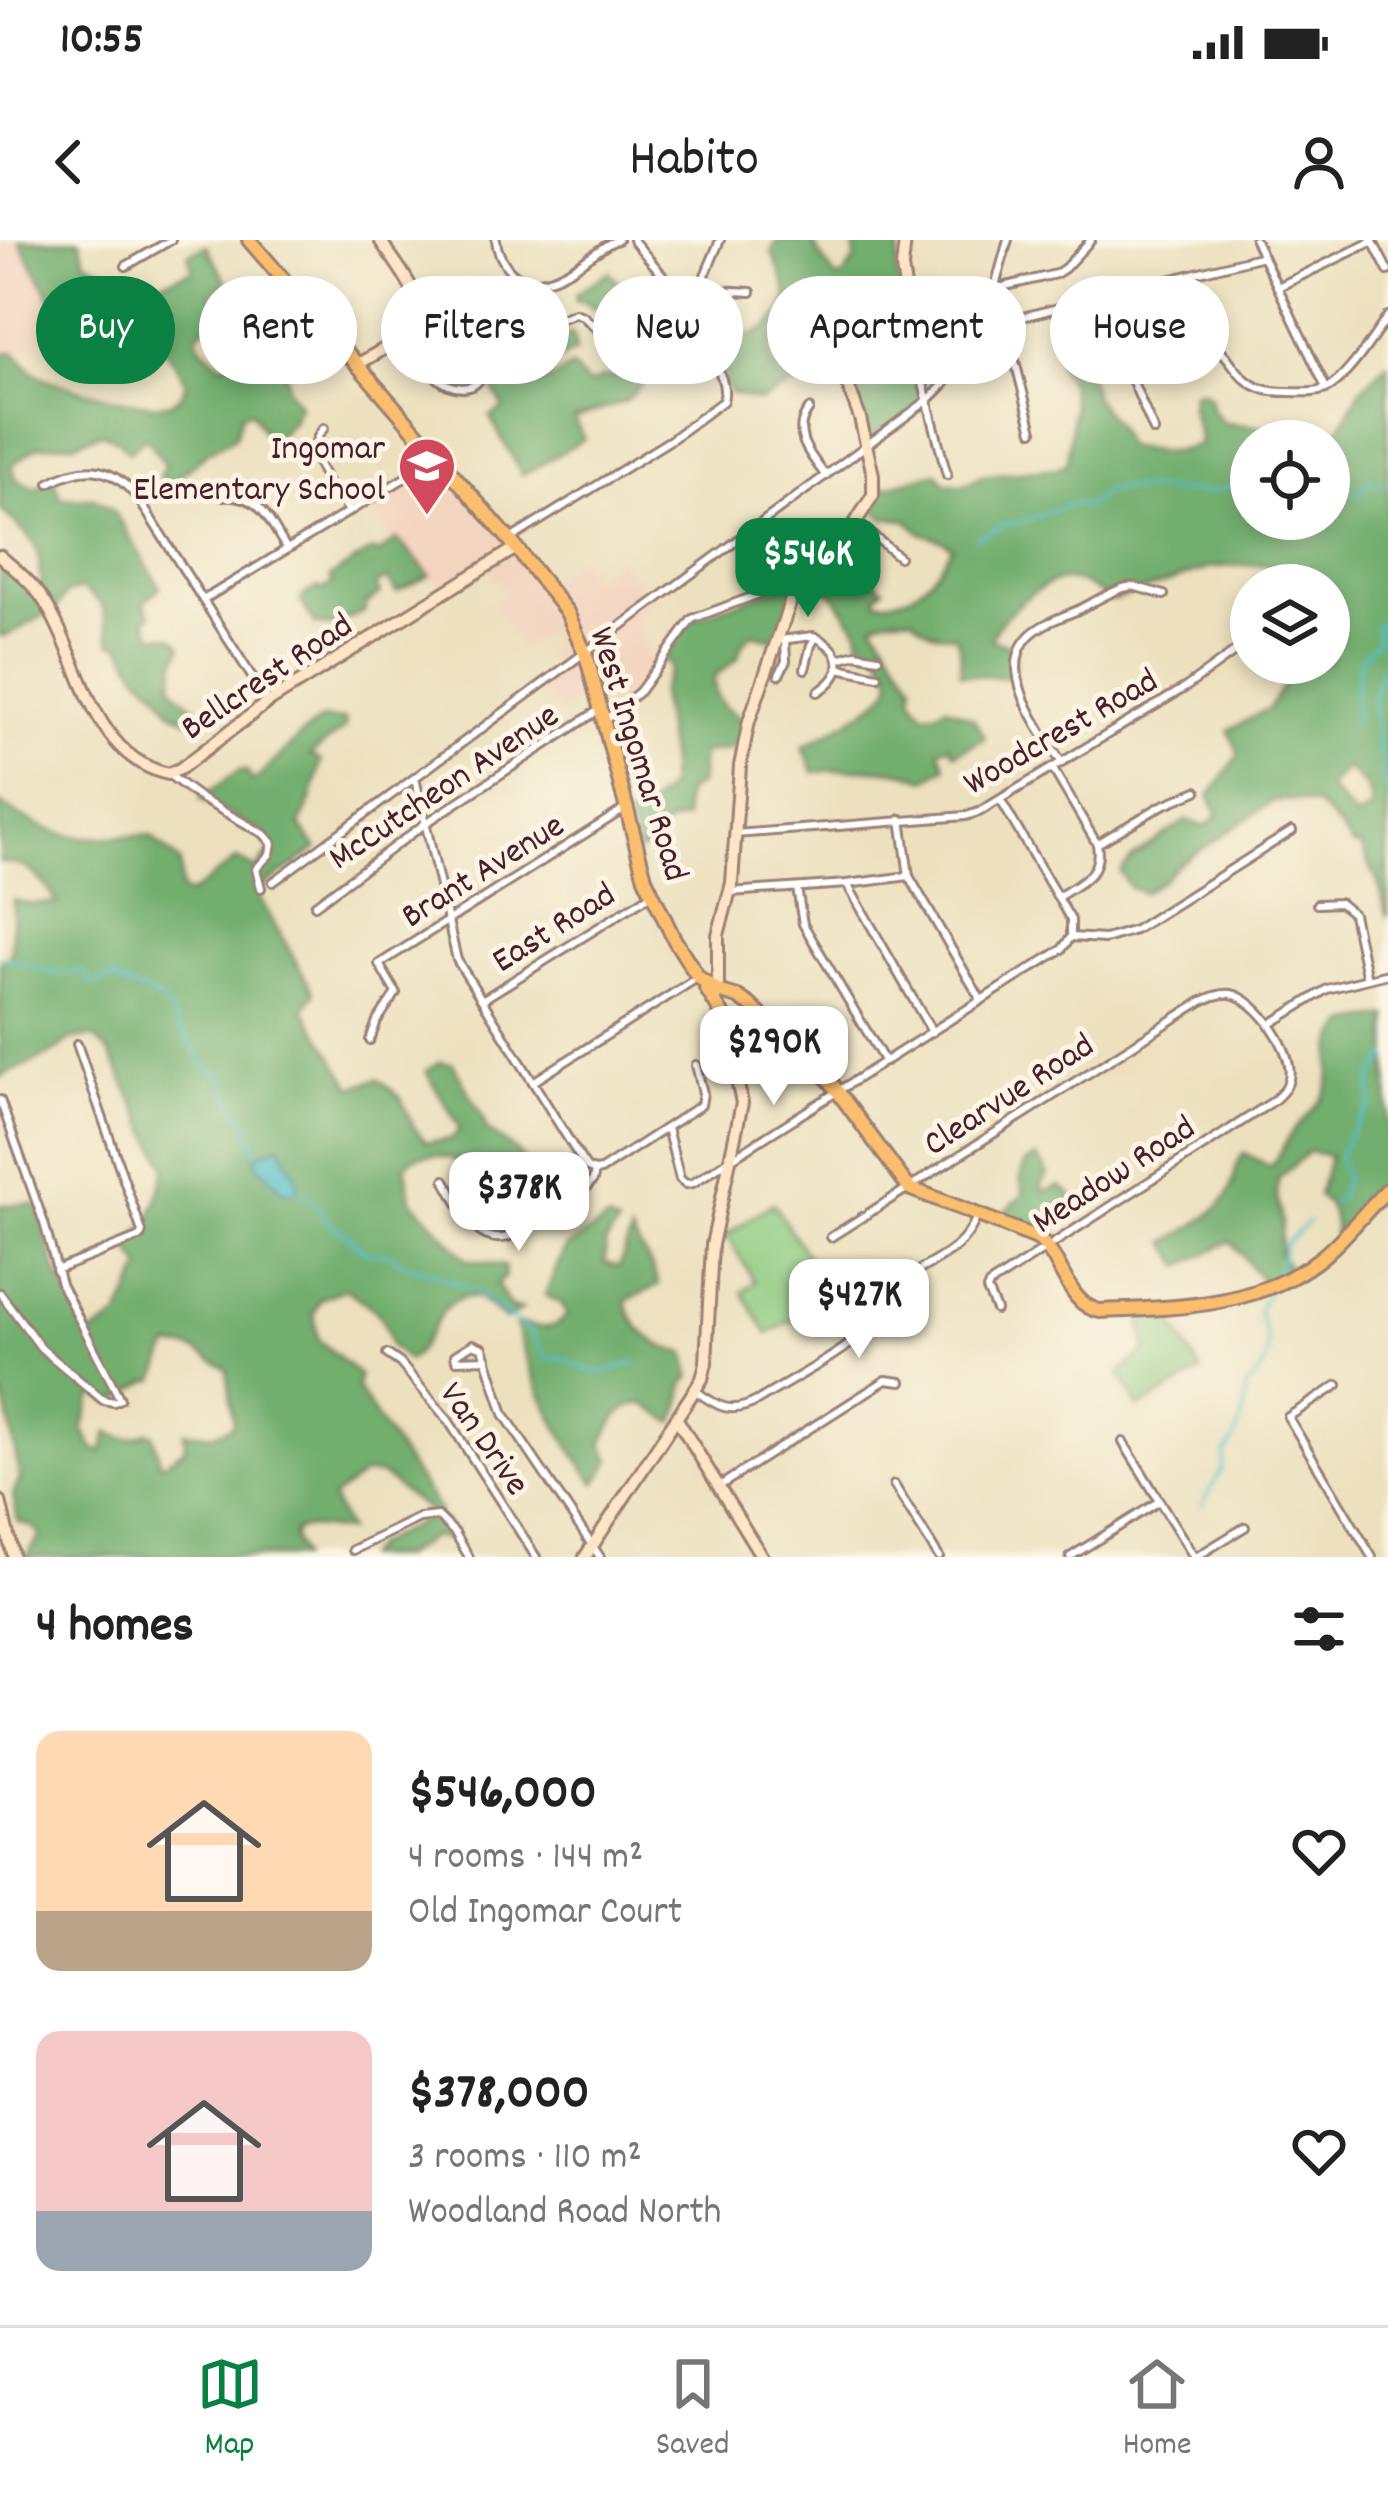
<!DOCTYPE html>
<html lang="en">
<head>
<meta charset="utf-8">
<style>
  :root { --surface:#fff; --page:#f2f2f2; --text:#222; --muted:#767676; --line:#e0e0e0; --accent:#0b8043 }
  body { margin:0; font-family:Dekko,sans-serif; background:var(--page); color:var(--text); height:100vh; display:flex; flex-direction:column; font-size:45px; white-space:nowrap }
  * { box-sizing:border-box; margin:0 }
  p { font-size:39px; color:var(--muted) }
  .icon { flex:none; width:66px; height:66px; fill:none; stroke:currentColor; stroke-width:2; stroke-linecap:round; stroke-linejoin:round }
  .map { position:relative; height:1317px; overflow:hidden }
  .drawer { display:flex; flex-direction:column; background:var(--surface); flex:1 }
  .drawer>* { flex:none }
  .hud { position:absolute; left:36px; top:36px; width:1317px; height:108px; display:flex; gap:24px }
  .controls { position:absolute; left:1230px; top:180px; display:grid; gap:24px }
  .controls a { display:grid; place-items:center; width:120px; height:120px; border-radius:50%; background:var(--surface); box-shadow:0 6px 18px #0003; font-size:60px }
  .price { position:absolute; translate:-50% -102px; padding:0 27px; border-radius:24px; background:#fff; color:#222; font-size:39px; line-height:78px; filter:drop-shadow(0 3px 6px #0008) }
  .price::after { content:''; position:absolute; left:50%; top:72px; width:36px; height:27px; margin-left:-18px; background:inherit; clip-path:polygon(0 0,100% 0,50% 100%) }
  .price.on { background:var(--accent); color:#fff }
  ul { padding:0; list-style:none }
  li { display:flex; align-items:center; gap:36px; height:300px; padding:0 36px }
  li span { display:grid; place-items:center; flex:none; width:336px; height:240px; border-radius:24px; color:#555 }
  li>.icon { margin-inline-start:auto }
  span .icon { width:144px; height:144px; fill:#fffc; stroke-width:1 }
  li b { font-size:51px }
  h2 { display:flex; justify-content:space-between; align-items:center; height:144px; padding:0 36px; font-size:51px }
  .chip { padding:0 42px; border-radius:54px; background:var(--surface); box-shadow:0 6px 18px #0003; font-size:42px; line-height:108px }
  .chip.on { background:var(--accent); color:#fff }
  .status { display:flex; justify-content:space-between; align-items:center; height:84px; padding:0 60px; background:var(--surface); direction:ltr }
  .status svg { height:33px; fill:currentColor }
  header { display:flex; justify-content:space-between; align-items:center; height:156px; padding:0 36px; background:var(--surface); font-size:54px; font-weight:600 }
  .tab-bar { display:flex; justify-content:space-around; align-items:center; height:168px; border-top:3px solid var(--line); background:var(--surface); font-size:33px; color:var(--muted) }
  .tab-bar a { display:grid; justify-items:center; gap:6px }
  .tab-bar .on { color:var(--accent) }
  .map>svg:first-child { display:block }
</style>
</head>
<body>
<div class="status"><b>10:55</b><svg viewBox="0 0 49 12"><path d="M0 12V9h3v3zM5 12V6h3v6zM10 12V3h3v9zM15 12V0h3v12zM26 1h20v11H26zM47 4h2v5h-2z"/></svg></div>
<header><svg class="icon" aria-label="back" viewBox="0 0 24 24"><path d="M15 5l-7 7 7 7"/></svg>Habito<svg class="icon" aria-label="person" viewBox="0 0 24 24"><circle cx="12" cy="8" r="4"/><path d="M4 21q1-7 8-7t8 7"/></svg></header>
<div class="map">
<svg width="1388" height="1317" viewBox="0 0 1388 1317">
  <rect width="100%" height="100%" fill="#fcf5e5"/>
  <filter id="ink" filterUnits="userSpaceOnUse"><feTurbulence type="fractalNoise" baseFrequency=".00833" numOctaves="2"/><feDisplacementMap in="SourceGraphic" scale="24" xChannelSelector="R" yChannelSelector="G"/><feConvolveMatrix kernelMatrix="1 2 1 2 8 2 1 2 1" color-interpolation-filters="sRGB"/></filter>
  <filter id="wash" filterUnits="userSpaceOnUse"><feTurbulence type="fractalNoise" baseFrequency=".004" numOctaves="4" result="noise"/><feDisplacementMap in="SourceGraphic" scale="48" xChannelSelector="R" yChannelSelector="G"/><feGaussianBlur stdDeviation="2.7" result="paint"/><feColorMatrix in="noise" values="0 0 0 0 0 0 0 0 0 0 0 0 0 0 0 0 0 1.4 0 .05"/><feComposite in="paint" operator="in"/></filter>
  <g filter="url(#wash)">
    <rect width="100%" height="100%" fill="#ece0be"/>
    <g fill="#f3d4bf">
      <path d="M0 0H19L55 66 40 108 0 114Z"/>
      <path d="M436 224 507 305 442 349 398 299 391 303 367 264Z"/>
      <path d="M515 312 566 376 592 449 560 472 540 445 559 431 544 410 554 402 547 391 521 408 491 364 505 355 489 328Z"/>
      <path d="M578 319 591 337 619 319 653 362 637 374 652 435 640 451 604 482 587 418 544 341Z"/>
    </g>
    <g fill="#8dca80" stroke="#6c7456" stroke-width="3">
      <path d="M773 963 833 1057 768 1094 742 1052 755 1042 726 995Z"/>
      <path d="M1170 1078 1201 1132 1139 1168 1120 1133 1147 1110 1141 1080Z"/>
    </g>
    <g fill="#72ae6e" stroke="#5e664c" stroke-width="3" fill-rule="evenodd">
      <path d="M19 0H80L85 20 135 47 156 44 193 30 188 14 206 6 227 42 211 54 215 63 222 64 197 96 200 105 221 125 243 116 264 97 282 111 288 148 299 165 291 183 270 203 251 171 242 173 235 197 208 212 168 246 159 237 165 225 146 197 129 212 117 200 102 193 74 203 38 206 12 225 16 239 35 248 54 240 61 259 94 258 113 270 160 347 144 362 151 375 145 379 154 396C168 394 175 395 182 407L177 417 172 444C183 464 195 460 206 480L198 485 171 471 159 453 139 435 120 404 111 403 102 364 83 349 68 352 56 369 6 396H0V316L37 350C46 336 41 348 40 332 40 299 23 291 0 269V114L15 112C21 118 28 128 35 133 54 145 147 169 168 164 179 161 183 152 186 143 164 98 151 95 107 80 88 75 70 67 52 60Z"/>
      <path d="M777 0H813C816 15 828 24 835 38L843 37 855 19 854 0H900L897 35 903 56C884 60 871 64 862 82L868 101 851 110 841 99 796 103 792 93 771 99 773 128 823 122 842 126 841 135C826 143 815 141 799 144 784 147 773 155 760 162L730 153 719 129 722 116 682 96 690 79 717 98C729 92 734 98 746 96 755 95 765 89 772 83 799 60 782 39 772 12Z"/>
      <path d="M609 32 624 49 649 66 669 64V84L664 93 667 99 651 135 625 162 574 179 584 199 522 235 490 177 504 168 486 137 496 119 506 129 521 120 508 101 553 85 559 95 573 94 576 111 537 131 536 142 542 144 572 127 587 143H595L601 138 624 136C630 123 623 116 625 104 627 94 632 90 633 80 616 62 617 60 594 69L586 62 576 61 577 53Z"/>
      <path d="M1058 95H1077L1087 123 1094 157 1117 187 1125 206C1156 212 1171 216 1201 204L1191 167 1193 152 1201 151 1210 157 1211 169 1224 183 1325 193 1340 188 1361 149 1388 123V677L1378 643 1361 606H1353L1341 589 1317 565 1297 560 1273 561 1176 626 1163 640 1143 653 1129 647 1120 632 1133 617 1187 580 1204 587 1218 576 1210 556 1239 514 1229 491 1269 468 1297 423H1329V345H1292L1290 340 1264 324 1213 327 1111 361C1095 350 1078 336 1057 341 1037 345 996 380 991 399L1015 408 1013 438 960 434 961 414 956 395C937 395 925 392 913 377 899 376 886 376 874 383L914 444C909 458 916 463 924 473L936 472 946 466 974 479 985 498 955 513 949 505 939 509 946 526 927 539C888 525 854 528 814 532L803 507C822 496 881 465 890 447 896 436 884 422 879 412L862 409 858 390 831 351 810 345 839 315 884 348 876 356 877 361C917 363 933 337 952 307L942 300 921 293 907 280 885 278 873 268 880 249 937 232 944 243 963 246 982 236 1058 228 1067 223 1073 168 1069 142 1059 128ZM1251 201H1329V279H1251ZM1347 528 1366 546 1373 567 1356 578 1328 547Z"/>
      <path d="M919 125 928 160 866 206 850 150Z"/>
      <path d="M397 299 430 335 396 352 387 338 376 345 380 354 366 364 364 372 332 386 315 384 301 361 304 355 318 347 322 350 333 343 330 337 373 310 378 314Z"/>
      <path d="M808 336 799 348 776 400 753 394C742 401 740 406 738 418L714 437C713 462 727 472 749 481L744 503 726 510 702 513 699 545C681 550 684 562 685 579L667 584 651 607 638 612 628 578 648 568 669 546 670 525 660 452 671 428 664 418 692 379Z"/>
      <path d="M322 479 345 480V488L310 515 321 521 311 560 300 585 317 609 256 652 314 753 304 769 352 847 378 839 401 858 413 886 426 902 452 899 460 888 426 831 440 822 453 824 483 878 486 889 514 909 537 937 511 952C481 934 437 898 405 924L411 959 466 1019 504 1026 505 1036 497 1044 510 1067 522 1069 506 1080 477 1056C471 1057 463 1056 457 1059 435 1070 430 1105 408 1120L391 1106C385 1071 373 1068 345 1049L320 1059 314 1074 318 1099 359 1135 357 1147C381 1189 412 1228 438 1269V1276L455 1293 442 1299 432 1297 402 1317H365L374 1306 433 1275 382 1235 364 1234 332 1258 347 1291C330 1290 308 1283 294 1291V1300L301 1317H26L40 1296 33 1287 18 1281 13 1255 20 1239 7 1168 0 1150V965L37 964 56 1030 89 1096 119 1077 142 1028 126 1004C155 982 157 961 166 927L110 813 93 797 71 799 51 814 0 837V723L11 714 13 660 31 664 58 663C40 638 33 624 0 622V563C23 579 52 595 81 597 103 599 127 595 150 596L180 622 181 650 189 655 237 619 257 629 273 608 264 594 200 558 239 531H247L251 541 258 538 300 496ZM169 1106 192 1109 227 1129 234 1184C213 1199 205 1193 184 1192L185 1208 165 1223H160L153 1194 147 1192C133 1201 123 1200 108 1192L102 1212 93 1208 83 1189 94 1153 109 1162H114L149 1141 156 1140Z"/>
      <path d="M1388 776V940L1335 995C1334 979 1333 966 1318 956L1330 916 1309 911 1278 939 1277 956 1282 983 1279 1013 1292 1032 1264 1043 1231 1001 1181 1026 1167 1002C1188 989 1220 974 1230 950 1236 937 1234 925 1244 913L1271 927C1280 915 1286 900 1296 888 1309 873 1325 862 1329 842 1333 824 1329 802 1344 788 1355 777 1373 781 1388 776Z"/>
      <path d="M1037 917 1048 934 1041 946 1044 952 1061 946 1078 961 1047 996 1023 984 999 977 1024 954 1020 939 1024 924Z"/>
      <path d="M608 980 618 985 605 1004V1023L619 1027 631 993 652 1027 659 1045 626 1061C632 1089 657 1109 686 1113L691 1137 684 1143 681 1166 674 1183 643 1163C618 1167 612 1183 602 1204L611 1220 596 1243C560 1200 531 1140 516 1086L521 1084C539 1088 556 1092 567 1074L561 1063 545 1055 565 1008Z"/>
    </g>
    <path fill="#51bfc9" stroke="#4e6f7a" stroke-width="3" d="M279 905 297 936 298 949 292 953 284 952 256 922V916Z"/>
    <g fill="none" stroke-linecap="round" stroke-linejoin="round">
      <g stroke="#51bfc9" stroke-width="3">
        <path d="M1329 254 1344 249C1361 257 1360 255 1368 240L1377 246 1388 241"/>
        <path d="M976 298 1005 284 1021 282 1066 266 1076 264 1089 267C1112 231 1177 258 1214 251 1227 249 1238 242 1251 243"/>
        <path d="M1388 399 1380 384 1388 378"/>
        <path d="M1388 402 1385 409 1388 420C1375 440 1371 457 1375 481 1376 493 1380 500 1378 511L1385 524 1381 531 1388 551"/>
        <path d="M1352 483 1357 479C1352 459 1357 440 1360 419L1378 400 1376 387 1380 384"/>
        <path d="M0 717 28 724 40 730 46 729 51 733 83 731 92 744 113 738C129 750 148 749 164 763L202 823 222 836 233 862 247 883 256 912"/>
        <path d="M298 949 310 961 320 966C321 977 334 986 343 994H349L352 1001 368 1013 387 1014 407 1025 436 1034 474 1051 532 1094 545 1117 551 1120 558 1117 591 1131 604 1132 635 1123"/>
        <path d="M1333 963 1341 956V947L1346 941 1339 918 1341 911 1345 901 1371 865 1372 838 1388 816"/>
        <path d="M1273 1037 1281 1022 1284 1005 1308 982"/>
        <path d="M1202 1265 1222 1229 1225 1213C1239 1197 1246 1167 1246 1147 1264 1134 1273 1113 1265 1092 1264 1088 1259 1075 1259 1072 1259 1064 1264 1059 1268 1054"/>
      </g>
    </g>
  </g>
  <g filter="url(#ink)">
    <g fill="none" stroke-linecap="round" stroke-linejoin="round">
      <g stroke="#9b8074" stroke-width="12">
        <g id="street">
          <path d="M496 0C497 11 501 18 507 27 536 64 582 20 610 3L618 0"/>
          <path d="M633 0 671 45 689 47 703 40 717 50 751 52"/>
          <path d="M1255 0 1326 148"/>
          <path d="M1373 2 1388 31"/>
          <path d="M126 26 171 0"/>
          <path d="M703 40 720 0"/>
          <path d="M1278 47 1373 1"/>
          <path d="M1097 58 1154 191"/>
          <path d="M910 69 1056 34 1065 28 1091 0"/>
          <path d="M1005 82 1033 191"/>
          <path d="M412 87C421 110 427 141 455 147 461 148 468 149 474 145 485 138 489 115 496 104L575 73 583 76 615 106"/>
          <path d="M983 87 1263 16"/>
          <path d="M910 94 947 235"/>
          <path d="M317 118 336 100"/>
          <path d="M1122 119 1192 101C1224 101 1224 118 1243 137 1256 150 1271 152 1288 152 1300 152 1314 154 1326 149 1347 139 1374 96 1388 76"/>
          <path d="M809 169C790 193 810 215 826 236"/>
          <path d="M324 188C299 215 333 247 349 271"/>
          <path d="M49 243C87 222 115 226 141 263L268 462"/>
          <path d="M223 256C261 253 269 281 287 309"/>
          <path d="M857 282 899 317"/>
          <path d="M512 298 672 199 723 161C727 146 719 121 701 114 694 112 686 112 678 111"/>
          <path d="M203 360 436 219"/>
          <path d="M780 400 813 396C844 410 848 433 818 452"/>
          <path d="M838 419 856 414 878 418"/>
          <path d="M838 428 878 436"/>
          <path d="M805 429 811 405 816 397"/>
          <path d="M779 435 786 421 785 401"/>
          <path d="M604 481 640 451 692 379 805 337"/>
          <path d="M1062 523C1042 492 994 430 1030 395 1044 382 1063 377 1080 369 1094 362 1108 353 1123 348L1133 346 1164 355"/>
          <path d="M1053 529 1097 604C1103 634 1080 643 1058 657"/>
          <path d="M168 534 200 558 264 594 272 603 270 614 256 629 261 648"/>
          <path d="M415 538 457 720 582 921 587 928 595 931"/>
          <path d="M901 579 909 636 981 760"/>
          <path d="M735 594 966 576 979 572 1186 447 1251 400"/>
          <path d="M1097 604 1161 566 1197 551"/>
          <path d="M273 642 928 160C980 114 990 64 1008 0"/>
          <path d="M847 644 932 792"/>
          <path d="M797 648 803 684 885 822"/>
          <path d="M730 652 847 644 909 636"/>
          <path d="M1317 664 1340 663 1353 674 1367 739"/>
          <path d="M315 665 426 583 599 470"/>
          <path d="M1071 697 1105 699 1135 690 1292 591"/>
          <path d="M482 760 652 654"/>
          <path d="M1269 785 1327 749 1388 734"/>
          <path d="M370 800 377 781 396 753 379 724 626 568"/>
          <path d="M533 842 697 738"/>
          <path d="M0 860 44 983 61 1044 120 1159 114 1162 103 1160 41 1108 0 1053"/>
          <path d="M667 888 680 939 686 944 693 943 1062 709 1071 697V680L1001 561"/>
          <path d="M595 931 601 930 701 865 703 853 696 825"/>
          <path d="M445 940C460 965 474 1006 508 997L585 949 593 940 595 931"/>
          <path d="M831 997 1202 761C1211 757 1220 753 1231 754 1258 759 1295 812 1289 839 1287 849 1279 856 1272 862L989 1045 987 1050 996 1070"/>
          <path d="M56 1030 140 997 142 992 77 804"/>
          <path d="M387 1114 400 1123 448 1180 536 1317"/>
          <path d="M487 1119 456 1120 455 1115 473 1104 483 1108 504 1174 600 1317"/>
          <path d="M1338 1145 1288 1177 1372 1317"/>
          <path d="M696 1151C718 1167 731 1175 757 1161 789 1141 842 1114 868 1089 882 1075 887 1055 901 1043 931 1018 962 1016 977 976"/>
          <path d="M1123 1202 1194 1317"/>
          <path d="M721 1245 886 1140 901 1142"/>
          <path d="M894 1245 939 1317"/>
          <path d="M353 1310 419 1278 438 1276 455 1293 469 1317"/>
          <path d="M1070 1317 1158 1262"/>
          <path d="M1196 1317 1245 1287"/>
        </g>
      </g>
      <g stroke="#9b8074" stroke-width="16">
        <g id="secondary">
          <path d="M357 125C372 115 404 100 413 86 430 60 393 21 380 0"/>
          <path d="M0 316C16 330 35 345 46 364 82 422 91 516 168 534L180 529 268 462 516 308"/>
          <path d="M718 754V695L732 643 740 526 749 481 792 357 852 288 873 255V235L860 178 846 140V127L850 118 859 109 905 98 912 92 902 28 905 0"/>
          <path d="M677 1179 762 1317"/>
          <path d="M0 1261 13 1317"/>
          <path d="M585 1317 702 1139 706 1123 712 1005 742 863 722 772"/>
        </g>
      </g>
      <g stroke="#9b8074" stroke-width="18">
        <g id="primary">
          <path d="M249 0 509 299 567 372 587 418 645 638 674 699 698 737 718 751 738 757 750 765 830 841 909 948 1037 998C1063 1017 1066 1065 1100 1071 1176 1068 1262 1067 1323 1016 1347 996 1366 970 1388 949"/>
          <path d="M706 748 724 777"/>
        </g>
      </g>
      <use href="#street" stroke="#fff" stroke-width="6"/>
      <use href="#secondary" stroke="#fde5c5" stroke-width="10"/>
      <use href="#primary" stroke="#fbbe6e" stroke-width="12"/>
    </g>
  </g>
  <defs>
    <g id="school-pin" transform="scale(3)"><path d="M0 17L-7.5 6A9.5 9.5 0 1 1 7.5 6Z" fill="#d1495b" stroke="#fcf5e5"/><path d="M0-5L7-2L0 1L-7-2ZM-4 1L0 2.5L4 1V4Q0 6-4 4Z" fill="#fff"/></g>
  </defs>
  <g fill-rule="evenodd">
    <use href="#school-pin" x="427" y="226"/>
  </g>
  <g text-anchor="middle" stroke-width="10" stroke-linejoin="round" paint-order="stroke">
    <g font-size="36" fill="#4a1f2b" stroke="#fcf5e5" text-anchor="end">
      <text x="385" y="218">Ingomar<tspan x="385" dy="41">Elementary School</tspan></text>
    </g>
    <g font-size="36" fill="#4a1f2b" stroke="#fcf5e5">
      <text transform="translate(265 434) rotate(-34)" y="13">Bellcrest Road</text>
      <text transform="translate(1059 489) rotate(-30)" y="13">Woodcrest Road</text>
      <text transform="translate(642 513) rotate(73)" y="13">West Ingomar Road</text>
      <text transform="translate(442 544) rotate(-34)" y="13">McCutcheon Avenue</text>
      <text transform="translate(481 628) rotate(-32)" y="13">Brant Avenue</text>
      <text transform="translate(552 685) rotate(-32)" y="13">East Road</text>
      <text transform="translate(1007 852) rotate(-33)" y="13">Clearvue Road</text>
      <text transform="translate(1112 932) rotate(-33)" y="13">Meadow Road</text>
      <text transform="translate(487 1197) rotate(55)" y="13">Van Drive</text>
    </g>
  </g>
</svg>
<div class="controls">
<a><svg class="icon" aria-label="locate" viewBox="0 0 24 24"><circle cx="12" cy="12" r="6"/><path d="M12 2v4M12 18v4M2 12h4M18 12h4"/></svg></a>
<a><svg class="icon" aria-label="layers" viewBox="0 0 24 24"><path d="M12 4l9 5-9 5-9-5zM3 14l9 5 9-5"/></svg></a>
</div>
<b class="price on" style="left:808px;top:380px">$546K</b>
<b class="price" style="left:774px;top:868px">$290K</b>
<b class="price" style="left:519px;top:1014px">$378K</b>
<b class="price" style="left:859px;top:1121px">$427K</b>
<div class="hud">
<a class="chip on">Buy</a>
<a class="chip">Rent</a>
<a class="chip">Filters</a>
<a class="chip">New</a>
<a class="chip">Apartment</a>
<a class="chip">House</a>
</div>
</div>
<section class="drawer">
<h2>4 homes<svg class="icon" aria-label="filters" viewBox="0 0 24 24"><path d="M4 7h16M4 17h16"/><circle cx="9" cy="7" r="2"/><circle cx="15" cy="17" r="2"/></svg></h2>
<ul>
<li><span style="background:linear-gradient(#ffd9b3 75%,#b9a48a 0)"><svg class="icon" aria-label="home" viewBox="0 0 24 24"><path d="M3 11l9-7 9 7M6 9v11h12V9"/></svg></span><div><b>$546,000</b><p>4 rooms · 144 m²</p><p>Old Ingomar Court</p></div><svg class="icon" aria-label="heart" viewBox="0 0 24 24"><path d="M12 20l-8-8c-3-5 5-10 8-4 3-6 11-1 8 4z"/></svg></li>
<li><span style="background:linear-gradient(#f6c9c9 75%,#9aa5b1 0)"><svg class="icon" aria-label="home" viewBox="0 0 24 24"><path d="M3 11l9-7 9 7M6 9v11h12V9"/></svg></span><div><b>$378,000</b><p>3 rooms · 110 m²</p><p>Woodland Road North</p></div><svg class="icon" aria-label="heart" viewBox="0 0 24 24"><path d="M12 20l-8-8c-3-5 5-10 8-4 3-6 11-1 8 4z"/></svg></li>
</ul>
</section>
<nav class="tab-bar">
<a class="on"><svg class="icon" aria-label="map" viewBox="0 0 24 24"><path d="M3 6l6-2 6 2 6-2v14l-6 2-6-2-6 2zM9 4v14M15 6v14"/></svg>Map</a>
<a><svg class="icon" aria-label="saved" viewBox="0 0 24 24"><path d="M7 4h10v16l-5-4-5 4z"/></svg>Saved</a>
<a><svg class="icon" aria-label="home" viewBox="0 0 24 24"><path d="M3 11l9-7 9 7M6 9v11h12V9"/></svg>Home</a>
</nav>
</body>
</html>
